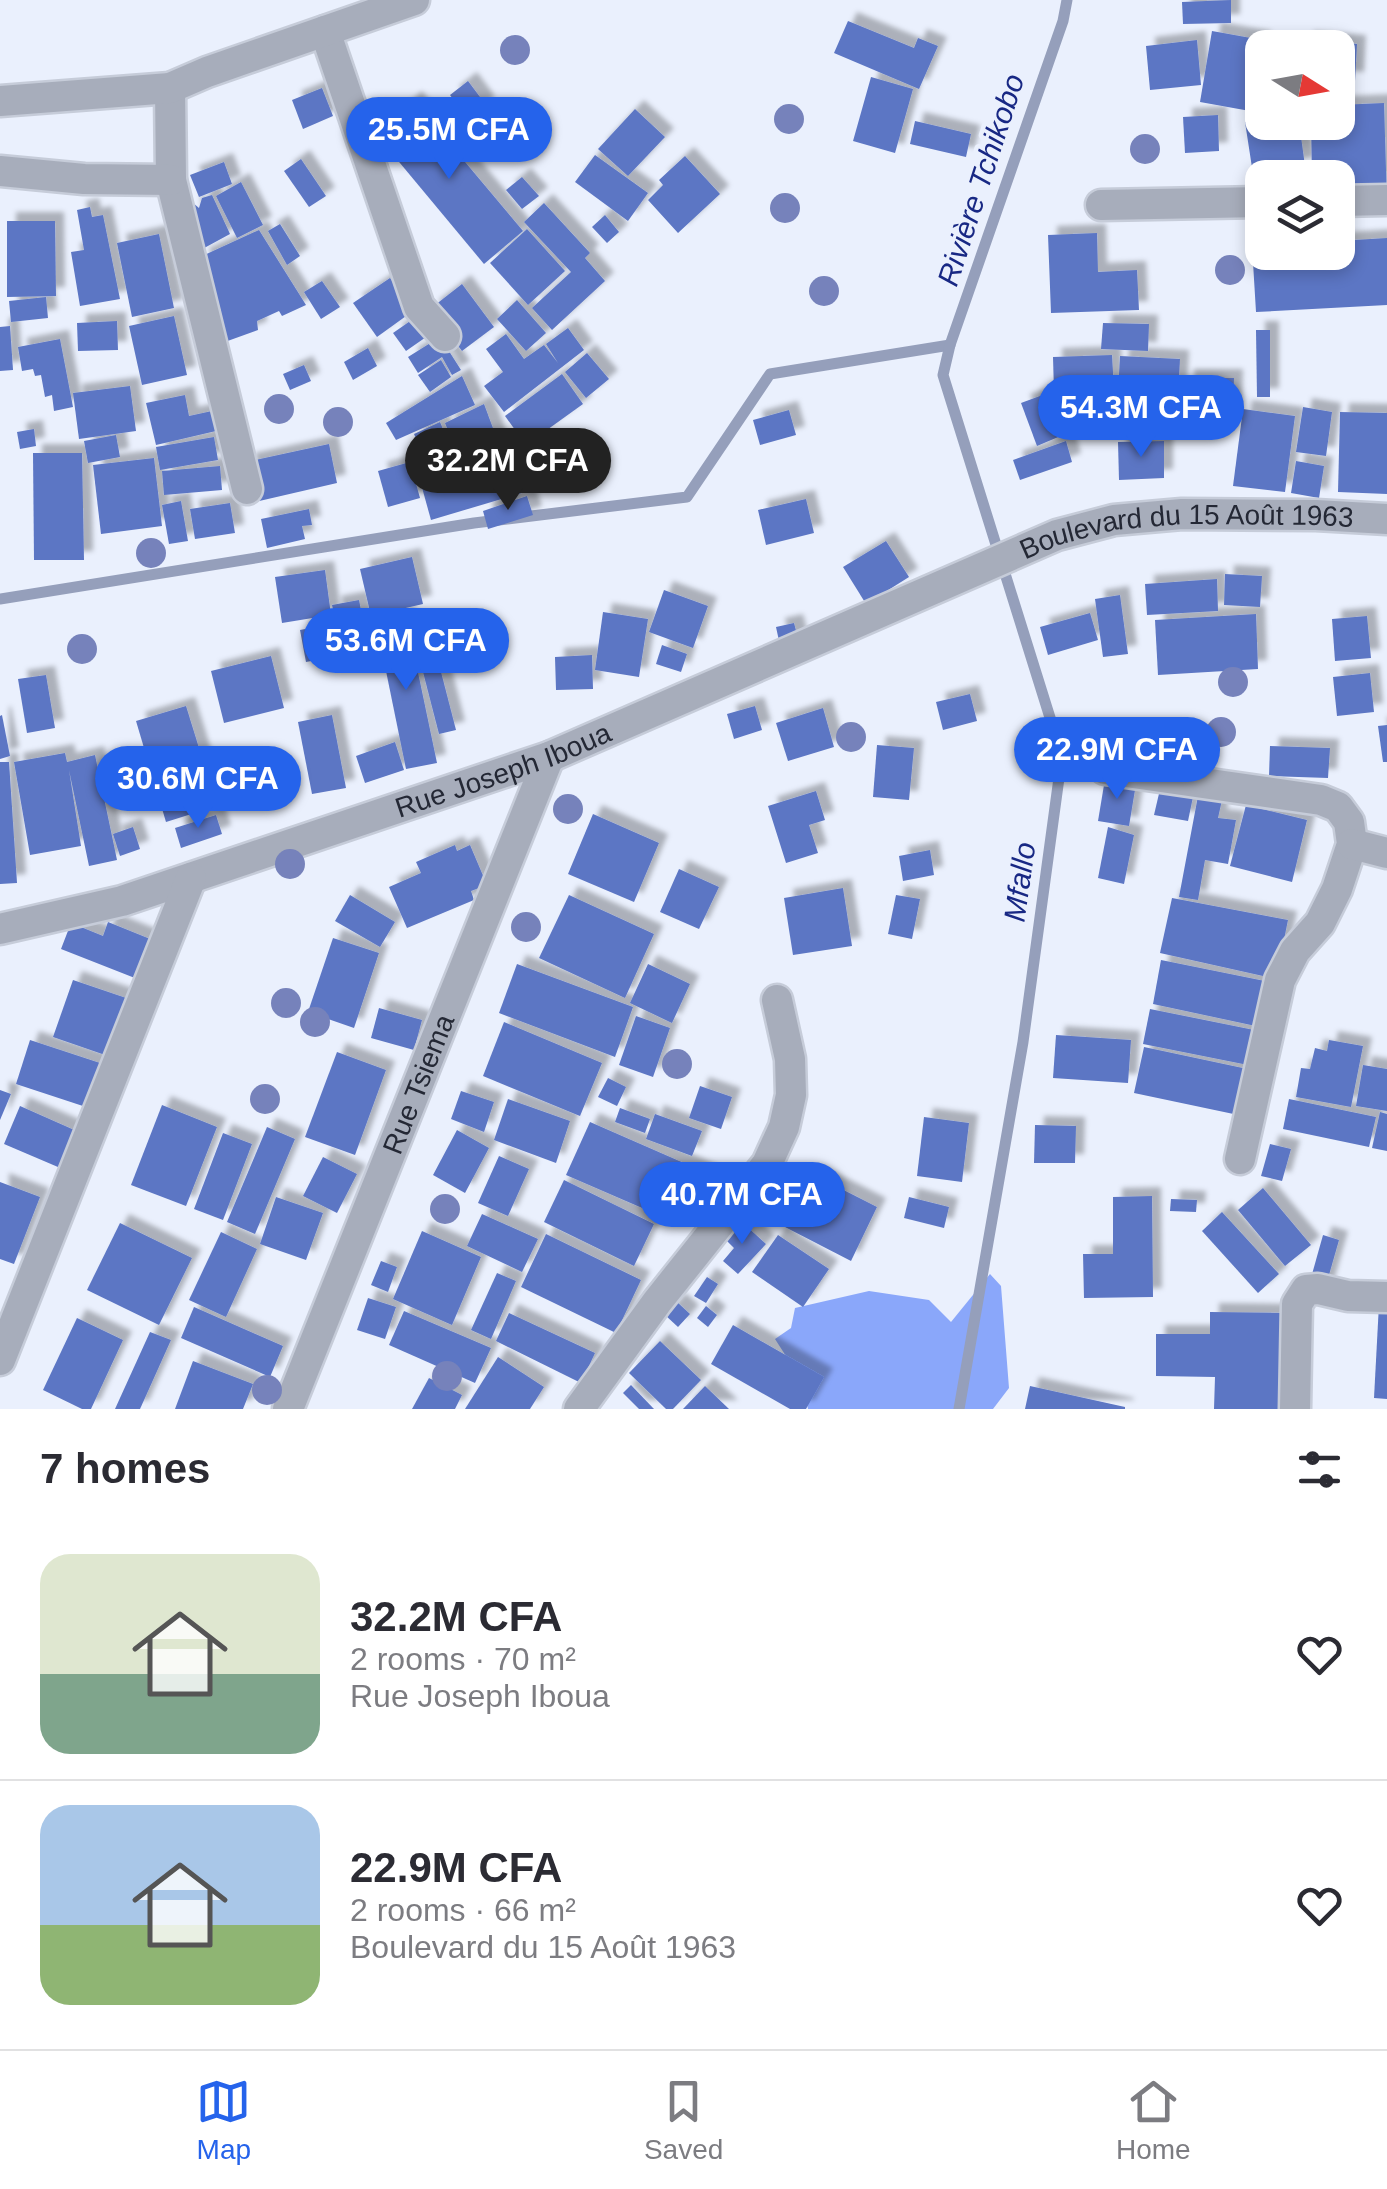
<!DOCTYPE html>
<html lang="en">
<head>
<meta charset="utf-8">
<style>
  :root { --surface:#fff; --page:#f7f7f7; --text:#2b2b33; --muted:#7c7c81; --line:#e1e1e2; --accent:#2563eb }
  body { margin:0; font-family:Helvetica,sans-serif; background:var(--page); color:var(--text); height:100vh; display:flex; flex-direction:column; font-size:38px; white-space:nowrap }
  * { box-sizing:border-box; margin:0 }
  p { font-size:32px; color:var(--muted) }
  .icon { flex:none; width:55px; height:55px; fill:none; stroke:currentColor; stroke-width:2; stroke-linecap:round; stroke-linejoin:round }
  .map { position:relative; height:1409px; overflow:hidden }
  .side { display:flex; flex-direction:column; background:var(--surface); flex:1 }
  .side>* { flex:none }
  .needle { width:65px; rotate:101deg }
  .controls { position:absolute; left:1245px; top:30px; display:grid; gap:20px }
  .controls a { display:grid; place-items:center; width:110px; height:110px; border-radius:20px; background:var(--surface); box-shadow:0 5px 15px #0003; font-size:50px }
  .price { position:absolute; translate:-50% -85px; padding:0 22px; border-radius:35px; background:var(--accent); color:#fff; font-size:32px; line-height:65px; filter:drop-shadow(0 2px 5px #0008) }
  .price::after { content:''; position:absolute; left:50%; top:60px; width:30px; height:22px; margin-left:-15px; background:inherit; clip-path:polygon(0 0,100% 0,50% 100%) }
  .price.active { background:#222; color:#fff }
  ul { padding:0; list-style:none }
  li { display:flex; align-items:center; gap:30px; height:250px; padding:0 40px }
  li+li { border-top:2px solid var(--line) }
  li span { display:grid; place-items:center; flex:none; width:280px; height:200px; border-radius:30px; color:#555 }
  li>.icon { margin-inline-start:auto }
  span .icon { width:120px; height:120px; fill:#fffc; stroke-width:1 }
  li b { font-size:42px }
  h2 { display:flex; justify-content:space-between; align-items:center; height:120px; padding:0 40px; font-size:42px }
  .menu { display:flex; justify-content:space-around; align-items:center; height:140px; border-top:2px solid var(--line); background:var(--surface); font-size:28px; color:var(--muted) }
  .menu a { display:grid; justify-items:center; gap:5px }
  .menu .active { color:var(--accent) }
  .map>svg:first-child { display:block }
</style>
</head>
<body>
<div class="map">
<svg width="1387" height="1409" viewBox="0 0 1387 1409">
  <defs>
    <filter id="shadow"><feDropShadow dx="9" dy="-9" stdDeviation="2.5" flood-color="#0004"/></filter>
  </defs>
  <rect width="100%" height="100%" fill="#eaf0fd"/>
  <path fill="#8aa7fa" d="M990 1274 1001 1286 1009 1388 993 1409H808L802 1381 775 1339 791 1328 795 1308 869 1291 929 1300 951 1322Z"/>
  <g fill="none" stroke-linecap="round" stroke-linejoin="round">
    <g stroke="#959fbb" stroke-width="11">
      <path d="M0 599 474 523 687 497 770 374 950 345"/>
      <path d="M959 1409 1023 1042 1062 756 943 375 950 345 1063 21 1067 0"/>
    </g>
  </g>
  <g fill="#5c76c4" filter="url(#shadow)">
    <path d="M1231 0V23L1183 24 1182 2Z"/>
    <path d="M848 21 914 48 918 38 938 46 919 89 834 53Z"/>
    <path d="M1212 31 1262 40 1250 111 1200 102Z"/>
    <path d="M1197 40 1201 85 1150 90 1146 46Z"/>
    <path d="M1305 40 1357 44 1355 81 1338 79V48H1305Z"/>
    <path d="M871 77 913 89 895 153 853 141Z"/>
    <path d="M468 81 486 105 468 119 450 95Z"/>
    <path d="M322 88 333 116 303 129 292 100Z"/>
    <path d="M413 100 523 231 484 264 375 133Z"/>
    <path d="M1384 103 1387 204 1338 205V178H1312L1311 122H1338V105Z"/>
    <path d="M635 109 665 137 628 176 598 149Z"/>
    <path d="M1218 115 1219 151 1185 153 1183 117Z"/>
    <path d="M1262 119V122H1299L1305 166 1253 174 1245 122Z"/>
    <path d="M915 121 971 134 966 157 910 144Z"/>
    <path d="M595 155 648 193 628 221 575 182Z"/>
    <path d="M685 156 720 194 678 233 648 200 663 185 659 180Z"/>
    <path d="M301 159 326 196 309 207 284 171Z"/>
    <path d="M224 162 232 184 199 197 190 175Z"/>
    <path d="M522 177 539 196 522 209 506 190Z"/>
    <path d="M241 182 263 225 237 238 216 196Z"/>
    <path d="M212 195 230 234 195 253 192 202 199 208 202 198Z"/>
    <path d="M544 203 590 253 585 258 605 281 552 330 532 308 571 272 524 222Z"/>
    <path d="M90 207 92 217 103 215 120 299 80 306 71 252 84 250 77 210Z"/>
    <path d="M605 215 619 232 607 243 592 227Z"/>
    <path d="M7 221H55L56 296 7 297Z"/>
    <path d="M280 224 300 256 287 265 268 231Z"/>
    <path d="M527 229 565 271 528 305 490 263Z"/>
    <path d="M259 230 306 305 282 316 279 311 257 321 258 330 222 343 213 317 221 311 200 257Z"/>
    <path d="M1097 233 1098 272 1137 270 1139 310 1051 313 1048 235Z"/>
    <path d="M159 234 174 308 132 317 117 243Z"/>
    <path d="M1387 238V305L1256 312 1252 246 1262 245V252H1338V241Z"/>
    <path d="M390 278 413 311 377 337 353 303Z"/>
    <path d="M322 281 340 307 321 319 304 292Z"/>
    <path d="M462 284 494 327 462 351 430 309Z"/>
    <path d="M46 297 48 318 11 322 9 301Z"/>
    <path d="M517 300 546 333 526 351 497 319Z"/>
    <path d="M174 316 187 375 142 385 129 326Z"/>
    <path d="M416 317 429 335 406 351 393 333Z"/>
    <path d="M117 321 118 350 78 351 77 323Z"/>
    <path d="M1103 323 1149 324 1148 351 1101 349Z"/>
    <path d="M10 326 13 370 0 371V327Z"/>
    <path d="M568 328 584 350 504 412 484 386 503 372 486 349 506 334 524 359 544 345 558 363 546 344Z"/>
    <path d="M1256 330H1270V397H1257Z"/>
    <path d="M440 337 461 370 452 375 442 357 418 373 408 357Z"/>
    <path d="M60 339 73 407 54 411 52 395 45 397 41 375 35 376 33 369 22 371 18 347Z"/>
    <path d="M368 348 377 366 353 380 344 362Z"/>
    <path d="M587 353 609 379 586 398 565 372Z"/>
    <path d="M1112 355 1114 390 1054 392 1053 357Z"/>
    <path d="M1120 356 1180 359 1177 416 1117 412Z"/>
    <path d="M441 360 451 377 430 392 418 375Z"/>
    <path d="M304 365 311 381 290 390 283 374Z"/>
    <path d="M562 374 583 404 526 445 505 416Z"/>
    <path d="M462 376 475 405 396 440 386 423Z"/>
    <path d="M1185 378H1234L1233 413 1184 412Z"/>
    <path d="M130 386 136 431 79 439 73 393Z"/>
    <path d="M1048 393 1063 435 1037 446 1021 403Z"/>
    <path d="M185 395 189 416 212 411 216 431 156 445 146 403Z"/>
    <path d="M484 404 500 447 461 463 445 423Z"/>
    <path d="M1303 407 1332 412 1326 456 1296 452Z"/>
    <path d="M1243 409 1295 416 1285 492 1233 486Z"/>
    <path d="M789 410 796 435 760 445 753 420Z"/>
    <path d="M1340 412 1387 413V494L1338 492Z"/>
    <path d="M440 422 458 465 432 476 414 434Z"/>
    <path d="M34 429 36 446 20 449 17 432Z"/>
    <path d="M116 435 120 457 88 463 84 441Z"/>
    <path d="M214 437 218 460 160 470 156 447Z"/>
    <path d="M1066 441 1072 462 1020 480 1013 460Z"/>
    <path d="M1164 441V478L1119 480 1118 442Z"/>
    <path d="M329 444 337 483 255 502 246 462Z"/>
    <path d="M33 453H82L84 560H34Z"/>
    <path d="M515 456 525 492 431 520 421 484Z"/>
    <path d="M154 458 162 526 101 534 93 465Z"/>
    <path d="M1296 461 1324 466 1319 498 1291 493Z"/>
    <path d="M410 462 420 498 388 507 378 471Z"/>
    <path d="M220 466 222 490 164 495 162 471Z"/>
    <path d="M527 496 533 515 488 529 483 511Z"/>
    <path d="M806 499 814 533 766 545 758 510Z"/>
    <path d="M181 501 188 541 169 544 162 505Z"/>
    <path d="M230 503 235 533 195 539 190 509Z"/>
    <path d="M309 509 312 525 302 526 305 539 267 548 261 519Z"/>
    <path d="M886 541 909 577 866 604 843 567Z"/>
    <path d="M412 557 423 604 371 616 360 569Z"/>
    <path d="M325 570 331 615 282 623 275 577Z"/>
    <path d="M1225 574 1262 576 1260 607 1224 605Z"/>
    <path d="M1217 579 1218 611 1147 615 1145 584Z"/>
    <path d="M664 590 708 606 693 648 649 632Z"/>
    <path d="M1120 595 1128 654 1103 657 1095 599Z"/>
    <path d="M359 600 369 650 306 662 300 630 336 623 332 605Z"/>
    <path d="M603 612 648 619 639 677 595 670Z"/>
    <path d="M1090 613 1098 640 1048 655 1040 627Z"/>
    <path d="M1256 614 1258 669 1158 675 1155 620Z"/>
    <path d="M406 615 437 763 406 769 376 622Z"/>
    <path d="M1367 616 1371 658 1335 661 1332 619Z"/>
    <path d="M794 623 800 646 781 650 776 627Z"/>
    <path d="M432 637 456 730 439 734 415 641Z"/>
    <path d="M662 645 687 654 681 672 656 664Z"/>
    <path d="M592 655 593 689 556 690 555 657Z"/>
    <path d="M271 656 284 708 224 723 211 671Z"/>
    <path d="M1370 673 1374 712 1337 716 1333 677Z"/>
    <path d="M46 675 55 728 27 733 18 679Z"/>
    <path d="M970 694 977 721 943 730 936 702Z"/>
    <path d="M186 706 217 806 166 822 136 721Z"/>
    <path d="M755 706 762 730 734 739 727 714Z"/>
    <path d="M823 708 834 747 788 761 776 723Z"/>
    <path d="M2 715 10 756 0 759V716Z"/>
    <path d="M332 715 346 788 312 794 298 722Z"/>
    <path d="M1387 725V762H1383L1378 726Z"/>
    <path d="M395 742 404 770 365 783 356 756Z"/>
    <path d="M877 745 914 748 909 800 873 797Z"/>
    <path d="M1270 746 1330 748 1328 778 1269 776Z"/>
    <path d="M65 753 67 762 95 755 117 860 89 866 69 770 81 846 30 855 14 762Z"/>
    <path d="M0 762H9L17 883 0 884Z"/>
    <path d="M140 764 150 798 127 805 126 802 112 807 102 776Z"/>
    <path d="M1105 779 1136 784 1129 826 1098 821Z"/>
    <path d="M1161 785 1194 792 1188 821 1154 815Z"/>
    <path d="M816 791 825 820 809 825 818 853 786 863 768 806Z"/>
    <path d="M1198 796 1222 800 1218 818 1236 820 1228 864 1205 860 1198 900 1179 897Z"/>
    <path d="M1246 805 1307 820 1292 882 1230 866Z"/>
    <path d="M593 814 659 843 634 902 568 874Z"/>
    <path d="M216 815 222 834 181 848 175 828Z"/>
    <path d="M133 827 140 849 120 856 113 834Z"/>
    <path d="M1108 827 1134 835 1124 884 1098 878Z"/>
    <path d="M455 845 457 851 470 845 487 885 471 891 474 900 407 928 389 887 421 873 416 862Z"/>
    <path d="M930 850 934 875 903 881 899 856Z"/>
    <path d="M679 869 719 887 699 929 660 912Z"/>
    <path d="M843 888 852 946 793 955 784 898Z"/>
    <path d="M350 895 395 922 380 947 335 921Z"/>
    <path d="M569 895 654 934 625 998 539 958Z"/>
    <path d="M896 895 920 899 912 939 888 934Z"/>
    <path d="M1172 898 1288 920 1276 979 1160 953Z"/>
    <path d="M108 922 160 943 145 982 61 949 71 923 103 936Z"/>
    <path d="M333 938 379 953 354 1028 308 1012Z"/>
    <path d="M1161 960 1275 983 1265 1028 1153 1004Z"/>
    <path d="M517 964 633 1007 615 1057 499 1013Z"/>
    <path d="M648 964 690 984 672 1023 630 1003Z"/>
    <path d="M73 980 129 999 108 1056 53 1037Z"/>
    <path d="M379 1008 422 1020 414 1050 371 1038Z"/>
    <path d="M1150 1009 1264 1032 1258 1067 1143 1044Z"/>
    <path d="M636 1016 670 1028 653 1077 619 1065Z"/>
    <path d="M504 1022 602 1063 580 1116 483 1076Z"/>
    <path d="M1056 1035 1131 1040 1128 1083 1053 1078Z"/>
    <path d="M30 1040 103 1064 89 1108 16 1084Z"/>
    <path d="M1329 1040 1363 1046 1351 1107 1296 1097 1301 1068 1310 1069 1315 1048 1327 1051Z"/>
    <path d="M1144 1047 1252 1070 1243 1116 1134 1093Z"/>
    <path d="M337 1052 386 1070 355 1155 305 1137Z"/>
    <path d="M1363 1065 1387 1069V1111L1356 1106Z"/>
    <path d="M608 1078 626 1087 617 1106 598 1097Z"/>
    <path d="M700 1086 732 1097 721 1129 689 1118Z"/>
    <path d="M0 1090 11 1094 0 1120Z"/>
    <path d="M461 1091 494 1102 484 1132 451 1119Z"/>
    <path d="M508 1099 570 1121 556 1163 494 1140Z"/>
    <path d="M1289 1099 1376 1117 1369 1147 1283 1129Z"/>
    <path d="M162 1105 217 1127 186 1206 131 1185Z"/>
    <path d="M20 1106 81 1133 65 1170 4 1144Z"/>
    <path d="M620 1108 650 1119 645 1133 615 1122Z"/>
    <path d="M1380 1112 1387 1114V1151L1372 1148Z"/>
    <path d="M655 1114 702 1131 692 1156 646 1139Z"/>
    <path d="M924 1117 969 1123 962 1182 917 1176Z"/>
    <path d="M590 1122 709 1174 686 1227 566 1175Z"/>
    <path d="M1035 1125 1076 1126 1075 1163H1034Z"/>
    <path d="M267 1127 295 1139 255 1234 227 1222Z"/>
    <path d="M457 1130 489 1148 465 1193 433 1175Z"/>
    <path d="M223 1133 252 1144 223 1220 194 1209Z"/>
    <path d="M1270 1144 1291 1149 1282 1181 1261 1176Z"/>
    <path d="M499 1156 529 1169 508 1216 478 1203Z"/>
    <path d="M323 1157 357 1174 337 1213 303 1196Z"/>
    <path d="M812 1174 877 1207 851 1261 785 1227Z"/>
    <path d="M564 1180 654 1224 634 1266 544 1222Z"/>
    <path d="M0 1182 40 1197 14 1264 0 1259Z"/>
    <path d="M1263 1188 1311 1245 1285 1266 1238 1210Z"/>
    <path d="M1152 1196 1153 1297 1084 1298 1083 1254H1113V1197Z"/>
    <path d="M276 1197 323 1213 306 1260 260 1244Z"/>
    <path d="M909 1197 949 1207 944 1228 904 1218Z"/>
    <path d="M1171 1199 1197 1200 1196 1212 1170 1211Z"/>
    <path d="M1222 1212 1279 1274 1258 1293 1202 1231Z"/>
    <path d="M482 1214 538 1239 522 1272 467 1246Z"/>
    <path d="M741 1221 766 1244 738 1274 723 1261 734 1248 724 1238Z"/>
    <path d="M120 1223 192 1258 159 1325 87 1290Z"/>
    <path d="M422 1231 481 1257 452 1325 393 1299Z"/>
    <path d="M221 1232 257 1249 226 1317 189 1300Z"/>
    <path d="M546 1234 641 1280 616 1333 521 1287Z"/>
    <path d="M778 1235 829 1269 803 1307 752 1272Z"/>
    <path d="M1323 1235 1339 1240 1325 1289 1309 1285Z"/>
    <path d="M381 1261 397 1267 388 1292 371 1285Z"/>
    <path d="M497 1273 516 1281 491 1339 471 1330Z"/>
    <path d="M707 1277 718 1284 706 1303 694 1296Z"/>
    <path d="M368 1298 396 1307 385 1339 357 1330Z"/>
    <path d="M677 1302 690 1314 678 1327 665 1315Z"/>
    <path d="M1379 1304H1387V1399L1374 1398Z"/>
    <path d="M706 1306 717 1315 708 1327 697 1318Z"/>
    <path d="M194 1307 283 1346 270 1377 181 1338Z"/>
    <path d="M404 1311 491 1348 475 1383 389 1345Z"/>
    <path d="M1210 1312 1282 1313 1281 1409H1214L1215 1377 1156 1376V1334H1210Z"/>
    <path d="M509 1313 595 1353 581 1383 496 1341Z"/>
    <path d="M77 1318 123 1340 91 1409H82L43 1390Z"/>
    <path d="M733 1325 824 1377 806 1409H790L711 1364Z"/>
    <path d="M150 1332 171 1340 140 1409H115Z"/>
    <path d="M660 1341 701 1380 673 1409H666L629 1373Z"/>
    <path d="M498 1357 544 1387 530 1409H465Z"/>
    <path d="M193 1361 253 1384 243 1409H175Z"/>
    <path d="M429 1378 462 1395 455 1409H412Z"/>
    <path d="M631 1385 654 1409H639L623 1393Z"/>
    <path d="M705 1386 729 1409H683Z"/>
    <path d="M1030 1386 1125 1407V1409H1025Z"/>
  </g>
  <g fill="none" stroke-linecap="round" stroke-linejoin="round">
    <g stroke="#c6ccd9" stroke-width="35">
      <g id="minor">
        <path d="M325 31 419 307 445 336"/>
        <path d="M170 88 171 180 247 489"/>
        <path d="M0 101 170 88 207 72 414 0"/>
        <path d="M0 171 84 179 171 180"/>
        <path d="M1338 201 1387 200"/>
        <path d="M1101 205 1262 202"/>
        <path d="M1105 769 1321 800 1338 807 1349 822 1352 844 1337 889 1320 923 1295 951 1280 980 1240 1159"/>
        <path d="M1352 844 1387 853"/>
        <path id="s1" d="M0 929 122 901 549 757 1057 535 1114 520 1182 514 1316 515 1387 519"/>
        <path d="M0 1360 191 878"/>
        <path id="s2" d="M288 1409 549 757"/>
        <path d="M579 1409 657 1302 767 1164 784 1127 791 1095 790 1059 777 1000"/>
        <path d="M1295 1409 1297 1304 1306 1290 1318 1289 1348 1296 1387 1297"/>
      </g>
    </g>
    <use href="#minor" stroke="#a7adbb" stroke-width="30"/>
  </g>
  <g fill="#7682bb">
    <circle cx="515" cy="50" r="15"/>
    <circle cx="789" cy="119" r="15"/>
    <circle cx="1145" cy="149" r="15"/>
    <circle cx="785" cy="208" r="15"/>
    <circle cx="1230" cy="270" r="15"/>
    <circle cx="824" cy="291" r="15"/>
    <circle cx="279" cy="409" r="15"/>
    <circle cx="338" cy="422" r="15"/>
    <circle cx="151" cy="553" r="15"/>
    <circle cx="82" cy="649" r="15"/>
    <circle cx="1233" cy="682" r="15"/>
    <circle cx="1221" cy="732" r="15"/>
    <circle cx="851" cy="737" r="15"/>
    <circle cx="568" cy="809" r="15"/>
    <circle cx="290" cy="864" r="15"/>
    <circle cx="526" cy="927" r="15"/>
    <circle cx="286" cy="1003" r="15"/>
    <circle cx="315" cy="1022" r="15"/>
    <circle cx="677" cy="1064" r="15"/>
    <circle cx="265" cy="1099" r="15"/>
    <circle cx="445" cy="1209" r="15"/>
    <circle cx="447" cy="1376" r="15"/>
    <circle cx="267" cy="1390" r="15"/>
  </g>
  <g text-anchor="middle" stroke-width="9" stroke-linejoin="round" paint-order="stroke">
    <g font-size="28" fill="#242835" stroke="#eaf0fd">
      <text dy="10" stroke="none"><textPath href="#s1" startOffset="1260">Boulevard du 15 Août 1963</textPath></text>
      <text dy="10" stroke="none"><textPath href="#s1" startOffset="528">Rue Joseph Iboua</textPath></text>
      <text dy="10" stroke="none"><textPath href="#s2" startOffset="350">Rue Tsiema</textPath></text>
    </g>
    <g font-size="30" font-style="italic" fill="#182884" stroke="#eaf0fd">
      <text transform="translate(981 180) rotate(-72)" y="10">Rivière Tchikobo</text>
      <text transform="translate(1020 882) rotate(-82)" y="10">Mfallo</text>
    </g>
  </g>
</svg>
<div class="controls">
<a><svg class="needle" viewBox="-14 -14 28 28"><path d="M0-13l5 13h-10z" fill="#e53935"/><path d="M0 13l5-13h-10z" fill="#7c7c81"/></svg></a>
<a><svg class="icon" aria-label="layers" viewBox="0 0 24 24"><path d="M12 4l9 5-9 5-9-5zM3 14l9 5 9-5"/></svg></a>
</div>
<b class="price" style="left:449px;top:182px">25.5M CFA</b>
<b class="price" style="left:1141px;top:460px">54.3M CFA</b>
<b class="price active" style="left:508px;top:513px">32.2M CFA</b>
<b class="price" style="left:406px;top:693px">53.6M CFA</b>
<b class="price" style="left:1117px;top:802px">22.9M CFA</b>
<b class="price" style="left:198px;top:831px">30.6M CFA</b>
<b class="price" style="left:742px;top:1247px">40.7M CFA</b>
</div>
<section class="side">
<h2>7 homes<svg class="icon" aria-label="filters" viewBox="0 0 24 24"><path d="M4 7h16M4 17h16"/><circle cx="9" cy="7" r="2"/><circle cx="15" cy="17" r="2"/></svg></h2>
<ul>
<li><span style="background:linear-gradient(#dfe7d0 60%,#7fa58c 0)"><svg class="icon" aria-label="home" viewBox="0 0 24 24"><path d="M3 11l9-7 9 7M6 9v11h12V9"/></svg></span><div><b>32.2M CFA</b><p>2 rooms · 70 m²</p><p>Rue Joseph Iboua</p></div><svg class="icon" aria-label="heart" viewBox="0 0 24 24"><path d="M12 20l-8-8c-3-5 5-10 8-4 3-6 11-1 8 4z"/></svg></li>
<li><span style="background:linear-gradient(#a9c7e8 60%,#8fb573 0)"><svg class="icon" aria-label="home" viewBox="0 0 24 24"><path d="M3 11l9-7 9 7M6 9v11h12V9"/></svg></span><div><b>22.9M CFA</b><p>2 rooms · 66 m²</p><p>Boulevard du 15 Août 1963</p></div><svg class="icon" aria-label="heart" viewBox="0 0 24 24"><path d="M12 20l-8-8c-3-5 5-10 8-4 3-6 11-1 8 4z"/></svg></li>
</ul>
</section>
<nav class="menu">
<a class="active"><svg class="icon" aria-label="map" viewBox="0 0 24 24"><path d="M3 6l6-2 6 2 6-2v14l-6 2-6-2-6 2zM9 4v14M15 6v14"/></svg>Map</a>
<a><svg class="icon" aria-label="saved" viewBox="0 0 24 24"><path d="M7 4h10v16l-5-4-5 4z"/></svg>Saved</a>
<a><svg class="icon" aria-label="home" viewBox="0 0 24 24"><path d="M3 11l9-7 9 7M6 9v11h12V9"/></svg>Home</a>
</nav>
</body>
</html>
